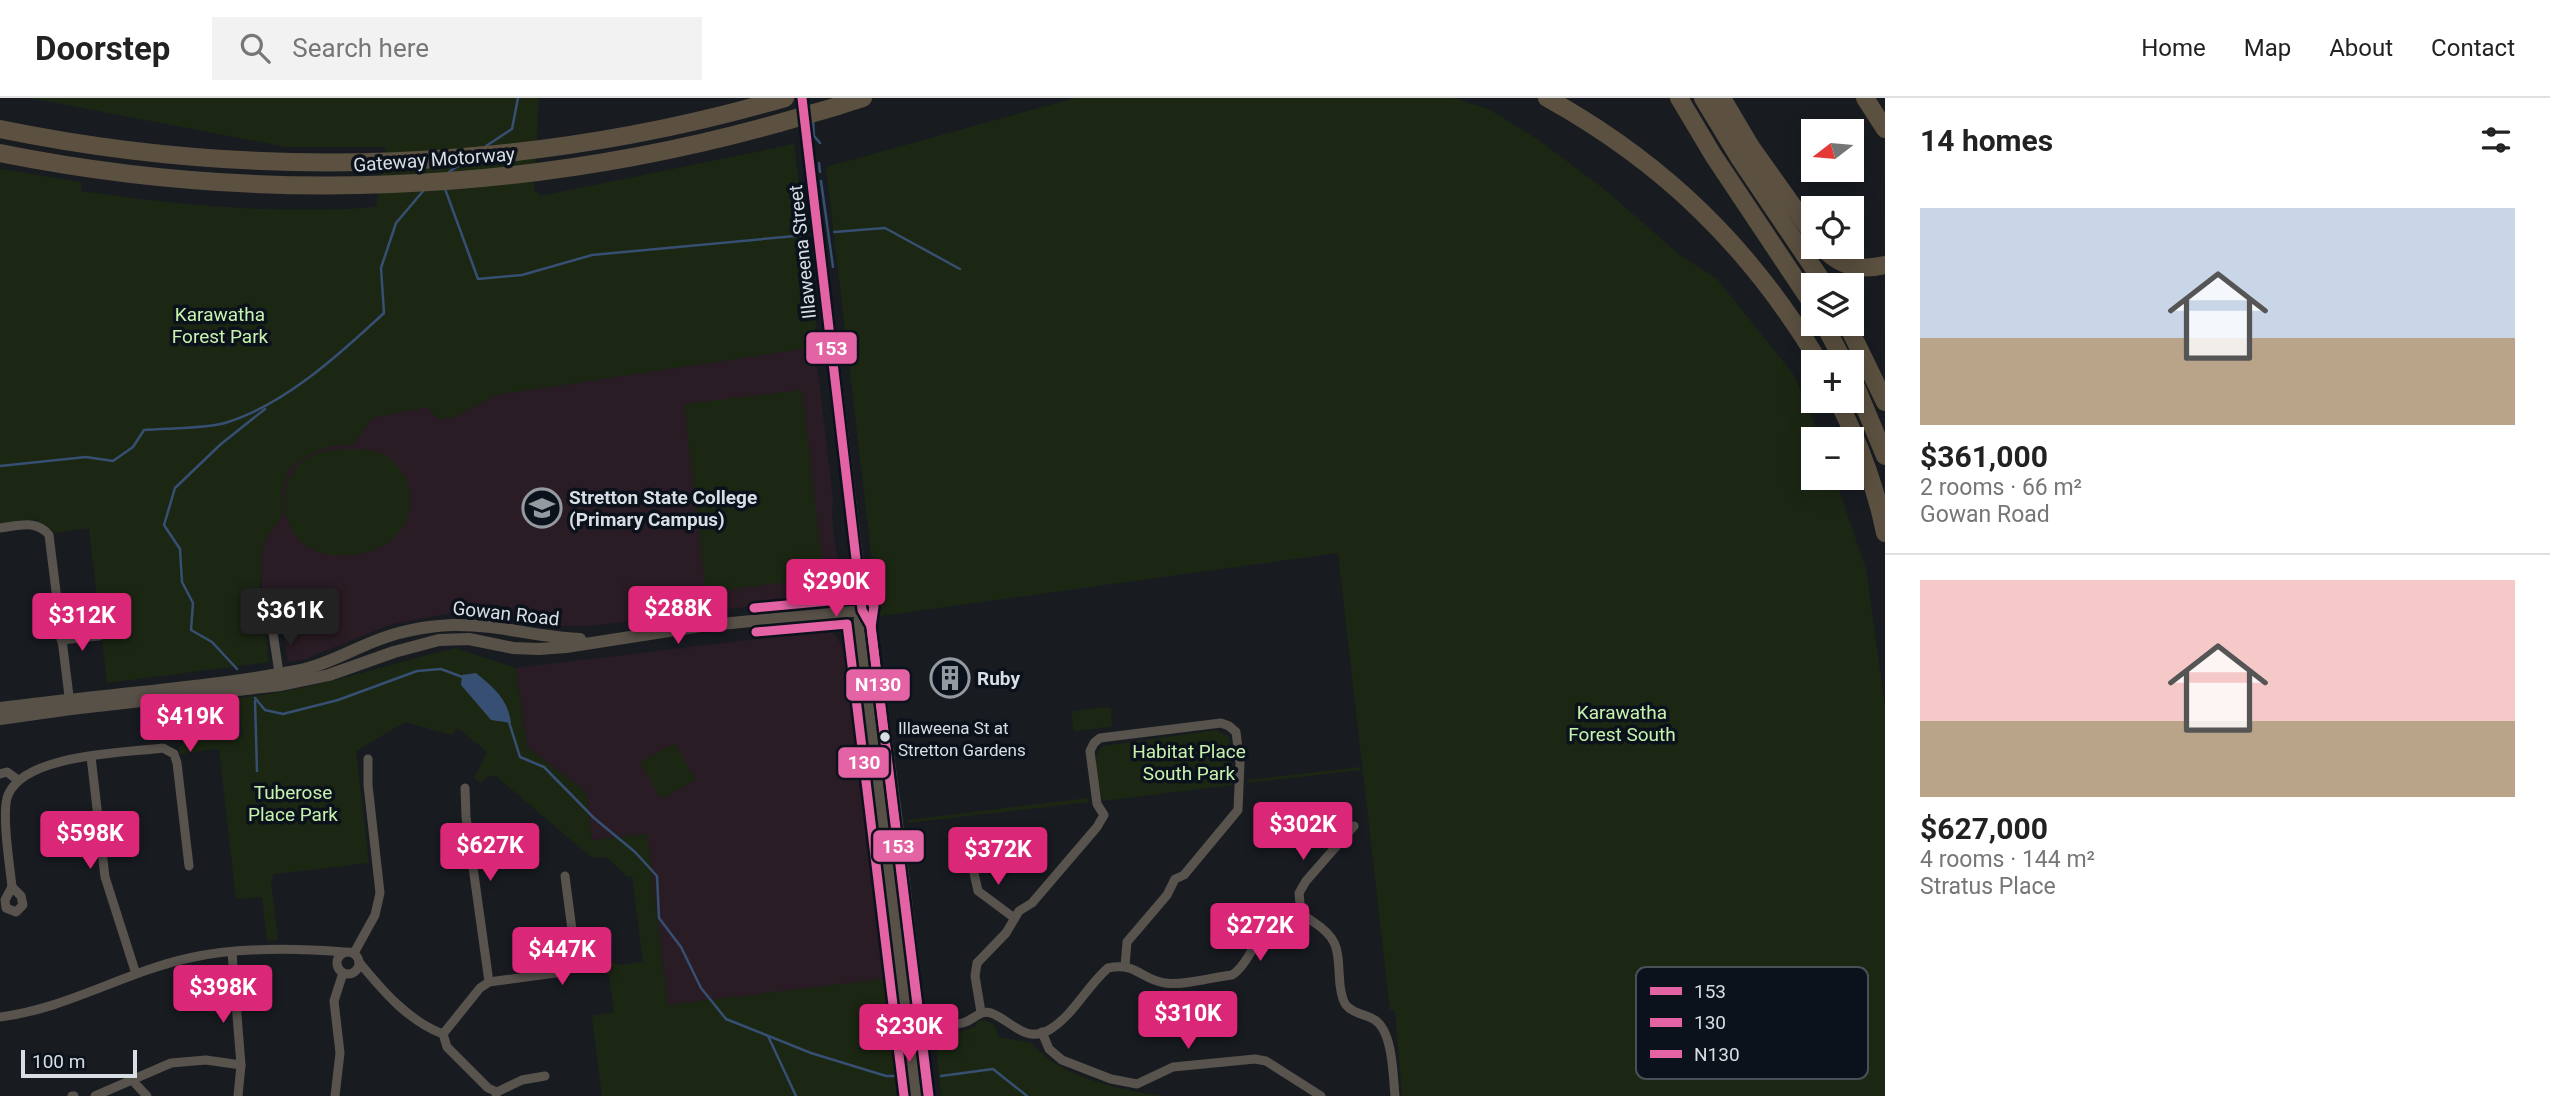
<!DOCTYPE html>
<html lang="en">
<head>
<meta charset="utf-8">
<style>
  :root { --surface:#fff; --page:#f2f2f2; --text:#222; --muted:#767676; --line:#e0e0e0; --accent:#db2777 }
  body { margin:0; font-family:Roboto,sans-serif; background:var(--page); color:var(--text); height:100vh; display:flex; flex-direction:column; font-size:26px; white-space:nowrap }
  * { box-sizing:border-box; margin:0 }
  p { font-size:23px; color:var(--muted) }
  .icon { flex:none; width:38px; height:38px; fill:none; stroke:currentColor; stroke-width:2; stroke-linecap:round; stroke-linejoin:round }
  .map { position:relative; flex:1; overflow:hidden }
  .details { display:flex; flex-direction:column; background:var(--surface); width:665px }
  .details>* { flex:none }
  .needle { width:46px; rotate:254deg }
  .fabs { position:absolute; left:1801px; top:21px; display:grid; gap:14px }
  .fabs a { display:grid; place-items:center; width:63px; height:63px; border-radius:0px; background:var(--surface); box-shadow:0 4px 18px #0003; font-size:35px }
  .scale { position:absolute; left:21px; bottom:18px; width:116px; box-sizing:border-box; padding-left:7px; border:4px solid #d9dee5; border-top:0; font-size:19px; line-height:24px; white-space:nowrap; color:#d9dee5; -webkit-text-stroke:5px #0c121c; paint-order:stroke }
  .price { position:absolute; translate:-50% -60px; padding:0 16px; border-radius:7px; background:var(--accent); color:#fff; font-size:23px; line-height:46px; filter:drop-shadow(0 2px 4px #0008) }
  .price::after { content:''; position:absolute; left:50%; top:42px; width:21px; height:16px; margin-left:-10px; background:inherit; clip-path:polygon(0 0,100% 0,50% 100%) }
  .price.on { background:#222; color:#fff }
  ul { padding:0; list-style:none }
  li { display:grid; align-content:center; gap:14px; height:371px; padding:0 35px }
  li+li { border-top:2px solid var(--line) }
  li span { display:grid; place-items:center; height:217px; border-radius:0px; color:#555 }
  li>.icon { margin-inline-start:auto }
  span .icon { width:126px; height:126px; fill:#fffc; stroke-width:1 }
  li b { font-size:30px }
  h2 { display:flex; justify-content:space-between; align-items:center; height:84px; padding:0 35px; font-size:30px }
  header { display:flex; align-items:center; gap:42px; box-sizing:border-box; height:98px; padding:0 35px; background:var(--surface); border-bottom:2px solid var(--line) }
  header strong { font-size:33px }
  nav { display:flex; gap:38px; margin-inline-start:auto; font-size:24px }
  .search { width:490px; height:63px; background:var(--page); display:flex; align-items:center; gap:18px; box-sizing:border-box; padding:0 24px; border-radius:0px; color:var(--muted); font-size:26px }
  main { display:flex; flex:1; min-height:0 }
  .map>svg:first-child { display:block }
</style>
</head>
<body>
<header>
<strong>Doorstep</strong>
<div class="search"><svg class="icon" aria-label="search" viewBox="0 0 24 24"><circle cx="10" cy="10" r="6"/><path d="M15 15l6 6"/></svg>Search here</div>
<nav><a>Home</a><a>Map</a><a>About</a><a>Contact</a></nav>
</header>
<main>
<div class="map">
<svg width="1885" height="998" viewBox="0 0 1885 998">
  <rect width="100%" height="100%" fill="#181c21"/>
  <path fill="#161f2d" d="M237 603 242 637 226 639 206 625 204 607Z"/>
  <g fill="#2a1c24">
    <path d="M815 249 833 401 832 419 835 447 843 486 837 492 820 500 591 528H564L528 523 483 511 464 513 392 526 303 562 288 564 281 518 262 490 245 351 283 329Z"/>
    <path d="M832 532 848 558 891 880 668 907 647 736 592 742 586 694 527 649 516 570Z"/>
  </g>
  <g fill="#1b2713">
    <path d="M31 0H539L534 92 541 98 794 46 816 223 815 249 496 297 455 319 438 321 427 309 372 320 353 346 331 348 310 356 289 371 282 393 283 416 264 444 261 464 260 487 269 564 107 585 89 430 56 435 35 421 0 426V71L81 84V93C178 107 278 117 376 109L386 49H286Z"/>
    <path d="M1075 0H1455L1490 12 1540 43 1604 91 1680 157 1717 181 1794 277 1821 341H1813V380H1835L1866 471 1885 608V998H1402L1395 913 1390 912 1338 455 880 518 876 497 826 69Z"/>
    <path d="M802 292 824 480 706 494 684 306Z"/>
    <path d="M345 351C358 351 375 351 387 358 392 361 398 368 401 373 408 382 409 387 410 398 413 434 383 455 350 457 339 458 323 457 313 452 278 435 274 380 309 359 320 353 332 352 345 351Z"/>
    <path d="M455 550 516 570 527 649 586 694 592 742 647 736 668 907 891 880 905 998H602L592 918 614 914 609 877 592 870 594 859 621 867 643 864 632 778H627L606 759 592 760 496 678 488 679 481 685 474 680 487 654 458 630 451 637 405 624 356 653 369 765 274 776 271 783 278 842 267 843 262 799 236 801 219 651 180 656 179 650 194 632 191 609 204 607 206 625 226 639 242 636 237 600C312 593 382 568 455 550Z"/>
    <path d="M1108 609 1111 611 1112 627 1110 629 1076 633 1073 631 1072 616 1073 613Z"/>
    <path d="M1217 632 1229 639 1233 687 1102 703C1099 687 1089 659 1103 648Z"/>
    <path d="M675 645 696 682 661 701 640 664Z"/>
    <path d="M1360 669 1361 672 1247 685V682Z"/>
    <path d="M1088 700 1089 704 908 725V722Z"/>
    <path d="M985 922 994 927 999 939 1032 945C1057 979 1122 992 1162 998H941L936 949 942 940 975 929 978 923Z"/>
  </g>
  <path fill="#364f72" d="M476 575C494 590 508 601 511 625L491 622 461 587 462 577Z"/>
  <g fill="none" stroke-linecap="round" stroke-linejoin="round">
    <g stroke="#364f72" stroke-width="2.5">
      <path d="M813 24 814 38 820 45"/>
      <path d="M486 48 512 31 518 0"/>
      <path d="M819 65 820 74"/>
      <path d="M449 74 461 66"/>
      <path d="M821 83 833 169"/>
      <path d="M444 88 478 181 522 177 592 157 806 137"/>
      <path d="M834 134 885 130 960 171"/>
      <path d="M0 368 86 359 113 363 133 349 144 332C168 330 202 331 225 325 283 308 340 256 384 215L381 170 396 125 424 92"/>
      <path d="M237 571 212 544 191 532 193 505 182 484 180 451 164 427 175 390 221 346 265 311"/>
      <path d="M255 600 265 612 283 616 338 602 417 573 441 571 465 580"/>
      <path d="M255 603 257 673"/>
      <path d="M509 624 520 659 544 669 594 720 635 754 657 778 659 820 681 849 701 890 726 921 811 955 886 978H899"/>
      <path d="M768 938 796 998"/>
      <path d="M941 978 993 971 1027 998"/>
    </g>
    <g stroke="#59534e" stroke-width="9">
      <path d="M0 430C18 428 36 421 49 437L70 606"/>
      <path d="M272 528 279 575"/>
      <path d="M61 542 99 538"/>
      <path d="M91 659 105 779 136 876"/>
      <path d="M0 676 7 674 18 682"/>
      <path d="M465 690 466 719 489 884"/>
      <path d="M972 766 978 793 1013 819"/>
      <path d="M12 789C10 769 1 714 8 697 25 656 124 655 163 650L174 656 177 665 189 768"/>
      <path d="M12 789 21 798 23 807 16 814 6 810 5 802Z"/>
      <path d="M1301 816 1299 795 1306 783 1354 728"/>
      <circle cx="348" cy="865" r="11"/>
      <path d="M232 855 241 967 238 998"/>
      <path d="M354 855 375 817 380 795 368 687V661"/>
      <path d="M359 864C382 892 408 923 443 936L447 949 488 990 497 994 496 998"/>
      <path d="M981 914 975 878 977 865 1006 835 1019 813 1032 805 1097 729 1104 717 1097 706 1090 653 1094 645 1100 640 1221 625 1229 628 1236 634 1240 665 1238 712 1184 777 1175 781 1167 797 1127 844 1125 868"/>
      <path d="M0 919C66 911 125 874 189 860 239 849 294 850 344 854"/>
      <path d="M909 933C926 929 945 930 962 925 973 923 980 911 991 915 1011 922 1025 946 1049 932 1073 918 1087 888 1108 870 1137 864 1141 882 1165 885 1183 888 1213 879 1232 877 1252 865 1262 818 1287 814 1297 812 1304 818 1312 823 1342 842 1337 854 1340 887 1341 894 1342 902 1346 907 1353 916 1366 916 1375 922 1393 934 1393 978 1395 998"/>
      <path d="M1042 934 1049 951 1062 962 1111 981 1137 986 1173 969 1255 961 1266 963 1321 998"/>
      <path d="M443 936 480 890 489 884 563 874 575 868V855L565 778"/>
      <path d="M132 982 147 998"/>
      <path d="M497 994 522 982 545 978"/>
      <path d="M72 998H74"/>
      <path d="M95 998 171 965 206 962 241 967"/>
      <path d="M335 998 340 955 334 903 343 875"/>
    </g>
    <g stroke="#585148" stroke-width="12">
      <path d="M802 0 862 501 859 529 916 998"/>
      <path d="M815 509C833 506 851 500 860 483"/>
      <path d="M862 512 871 528 896 717 929 998"/>
      <path d="M0 610C98 597 198 591 296 573 322 568 346 555 370 545 396 534 424 528 453 527 496 526 537 539 580 541"/>
      <path d="M0 621 71 611 281 587 329 577 394 554 439 542 469 541 513 550 539 551 566 549 701 528 862 512"/>
    </g>
    <g stroke="#5c5140" stroke-width="18">
      <path d="M1547 0C1664 65 1750 149 1819 264"/>
      <path d="M1679 0 1713 57 1813 207"/>
      <path d="M1703 0 1740 61 1825 187"/>
      <path d="M1722 0 1751 49 1813 136"/>
      <path d="M1865 0 1885 31"/>
      <path d="M838 8 863 0"/>
      <path d="M0 31C258 84 532 74 785 0"/>
      <path d="M0 55C258 107 526 96 779 25"/>
      <path d="M1822 149C1839 168 1861 173 1885 167"/>
      <path d="M1824 226 1844 264"/>
      <path d="M1847 226 1885 304"/>
      <path d="M1852 279 1885 358"/>
      <path d="M1838 303C1859 344 1876 390 1885 435"/>
    </g>
    <path stroke="#5c5140" stroke-width="18" d="M779 25 838 8"/>
    <g stroke="#0c121c" stroke-width="14">
      <path id="bus-1" d="M802 0 862 512 871 528 929 998"/>
    </g>
    <g stroke="#0c121c" stroke-width="14">
      <path id="bus-2" d="M756 534 847 526 904 998"/>
    </g>
    <g stroke="#0c121c" stroke-width="14">
      <path id="bus-3" d="M754 510 862 500 870 502 874 508 871 529 928 997"/>
    </g>
    <use href="#bus-1" stroke="#e463a4" stroke-width="9"/>
    <use href="#bus-2" stroke="#e463a4" stroke-width="9"/>
    <use href="#bus-3" stroke="#e463a4" stroke-width="9"/>
  </g>
  <defs>
    <g id="school-ring" transform="scale(2.0125)"><circle r="9.5" fill="#0c121c" stroke="#959aa0" stroke-width="1.5"/><path d="M0-5L7-2L0 1L-7-2ZM-4 1L0 2.5L4 1V4Q0 6-4 4Z" fill="#959aa0"/></g>
    <g id="building-ring" transform="scale(2.0125)"><circle r="9.5" fill="#0c121c" stroke="#959aa0" stroke-width="1.5"/><path d="M-4-6H4V6H1V3H-1V6H-4ZM-2.5-4.3h1.7v1.8h-1.7ZM.8-4.3h1.7v1.8H.8ZM-2.5-1h1.7V.8h-1.7ZM.8-1h1.7V.8H.8Z" fill="#959aa0"/></g>
  </defs>
  <g fill-rule="evenodd">
    <use href="#school-ring" x="542" y="410"/>
    <use href="#building-ring" x="950" y="580"/>
  </g>
  <circle fill="#d9dee5" stroke="#0c121c" stroke-width="2.5" cx="885" cy="639" r="6"/>
  <g text-anchor="middle" stroke-width="7" stroke-linejoin="round" paint-order="stroke">
    <g font-size="17" fill="#d9dee5" stroke="#0c121c" text-anchor="start">
      <text x="898" y="636">Illaweena St at<tspan x="898" dy="22">Stretton Gardens</tspan></text>
    </g>
    <g font-size="19" fill="#d9dee5" stroke="#0c121c">
      <text transform="translate(434 61) rotate(-4)" y="7">Gateway Motorway</text>
      <text transform="translate(802 154) rotate(-96)" y="7">Illaweena Street</text>
      <text transform="translate(506 515) rotate(6)" y="7">Gowan Road</text>
    </g>
    <g font-size="19" fill="#c6f2ad" stroke="#0c121c">
      <text x="220" y="223">Karawatha<tspan x="220" dy="22">Forest Park</tspan></text>
      <text x="1622" y="621">Karawatha<tspan x="1622" dy="22">Forest South</tspan></text>
      <text x="1189" y="660">Habitat Place<tspan x="1189" dy="22">South Park</tspan></text>
      <text x="293" y="701">Tuberose<tspan x="293" dy="22">Place Park</tspan></text>
    </g>
    <g font-size="19" font-weight="bold" fill="#d9dee5" stroke="#0c121c" text-anchor="start">
      <text x="569" y="406">Stretton State College<tspan x="569" dy="22">(Primary Campus)</tspan></text>
      <text x="977" y="587">Ruby</text>
    </g>
  </g>
  <rect x="1636" y="869" width="232" height="112" rx="10" fill="#0c121c" stroke="#4a4f58" stroke-width="2"/>
  <rect x="1650" y="889" width="32" height="8" fill="#e463a4"/>
  <rect x="1650" y="920" width="32" height="9" fill="#e463a4"/>
  <rect x="1650" y="952" width="32" height="8" fill="#e463a4"/>
  <g font-size="19" fill="#d9dee5">
    <text x="1694" y="900">153</text>
    <text x="1694" y="931">130</text>
    <text x="1694" y="963">N130</text>
  </g>
  <g stroke="#0c121c" stroke-width="2.5">
    <rect x="805" y="233" width="53" height="34" rx="7" fill="#e463a4"/>
    <rect x="845" y="570" width="66" height="34" rx="7" fill="#e463a4"/>
    <rect x="837" y="648" width="53" height="33" rx="7" fill="#e463a4"/>
    <rect x="872" y="731" width="53" height="34" rx="7" fill="#e463a4"/>
  </g>
  <g font-size="19" text-anchor="middle" font-weight="bold" fill="#fff">
    <text x="831" y="257">153</text>
    <text x="878" y="593">N130</text>
    <text x="864" y="671">130</text>
    <text x="898" y="755">153</text>
  </g>
</svg>
<div class="fabs">
<a><svg class="needle" viewBox="-14 -14 28 28"><path d="M0-13l5 13h-10z" fill="#e53935"/><path d="M0 13l5-13h-10z" fill="#767676"/></svg></a>
<a><svg class="icon" aria-label="locate" viewBox="0 0 24 24"><circle cx="12" cy="12" r="6"/><path d="M12 2v4M12 18v4M2 12h4M18 12h4"/></svg></a>
<a><svg class="icon" aria-label="layers" viewBox="0 0 24 24"><path d="M12 4l9 5-9 5-9-5zM3 14l9 5 9-5"/></svg></a>
<a>+</a>
<a>−</a>
</div>
<div class="scale">100 m</div>
<b class="price" style="left:836px;top:521px">$290K</b>
<b class="price" style="left:678px;top:548px">$288K</b>
<b class="price on" style="left:290px;top:550px">$361K</b>
<b class="price" style="left:82px;top:555px">$312K</b>
<b class="price" style="left:190px;top:656px">$419K</b>
<b class="price" style="left:1303px;top:764px">$302K</b>
<b class="price" style="left:90px;top:773px">$598K</b>
<b class="price" style="left:490px;top:785px">$627K</b>
<b class="price" style="left:998px;top:789px">$372K</b>
<b class="price" style="left:1260px;top:865px">$272K</b>
<b class="price" style="left:562px;top:889px">$447K</b>
<b class="price" style="left:223px;top:927px">$398K</b>
<b class="price" style="left:1188px;top:953px">$310K</b>
<b class="price" style="left:909px;top:966px">$230K</b>
</div>
<section class="details">
<h2>14 homes<svg class="icon" aria-label="filters" viewBox="0 0 24 24"><path d="M4 7h16M4 17h16"/><circle cx="9" cy="7" r="2"/><circle cx="15" cy="17" r="2"/></svg></h2>
<ul>
<li><span style="background:linear-gradient(#c9d6e8 60%,#b9a48a 0)"><svg class="icon" aria-label="home" viewBox="0 0 24 24"><path d="M3 11l9-7 9 7M6 9v11h12V9"/></svg></span><div><b>$361,000</b><p>2 rooms · 66 m²</p><p>Gowan Road</p></div></li>
<li><span style="background:linear-gradient(#f6c9c9 65%,#b9a48a 0)"><svg class="icon" aria-label="home" viewBox="0 0 24 24"><path d="M3 11l9-7 9 7M6 9v11h12V9"/></svg></span><div><b>$627,000</b><p>4 rooms · 144 m²</p><p>Stratus Place</p></div></li>
</ul>
</section>
</main>
</body>
</html>
